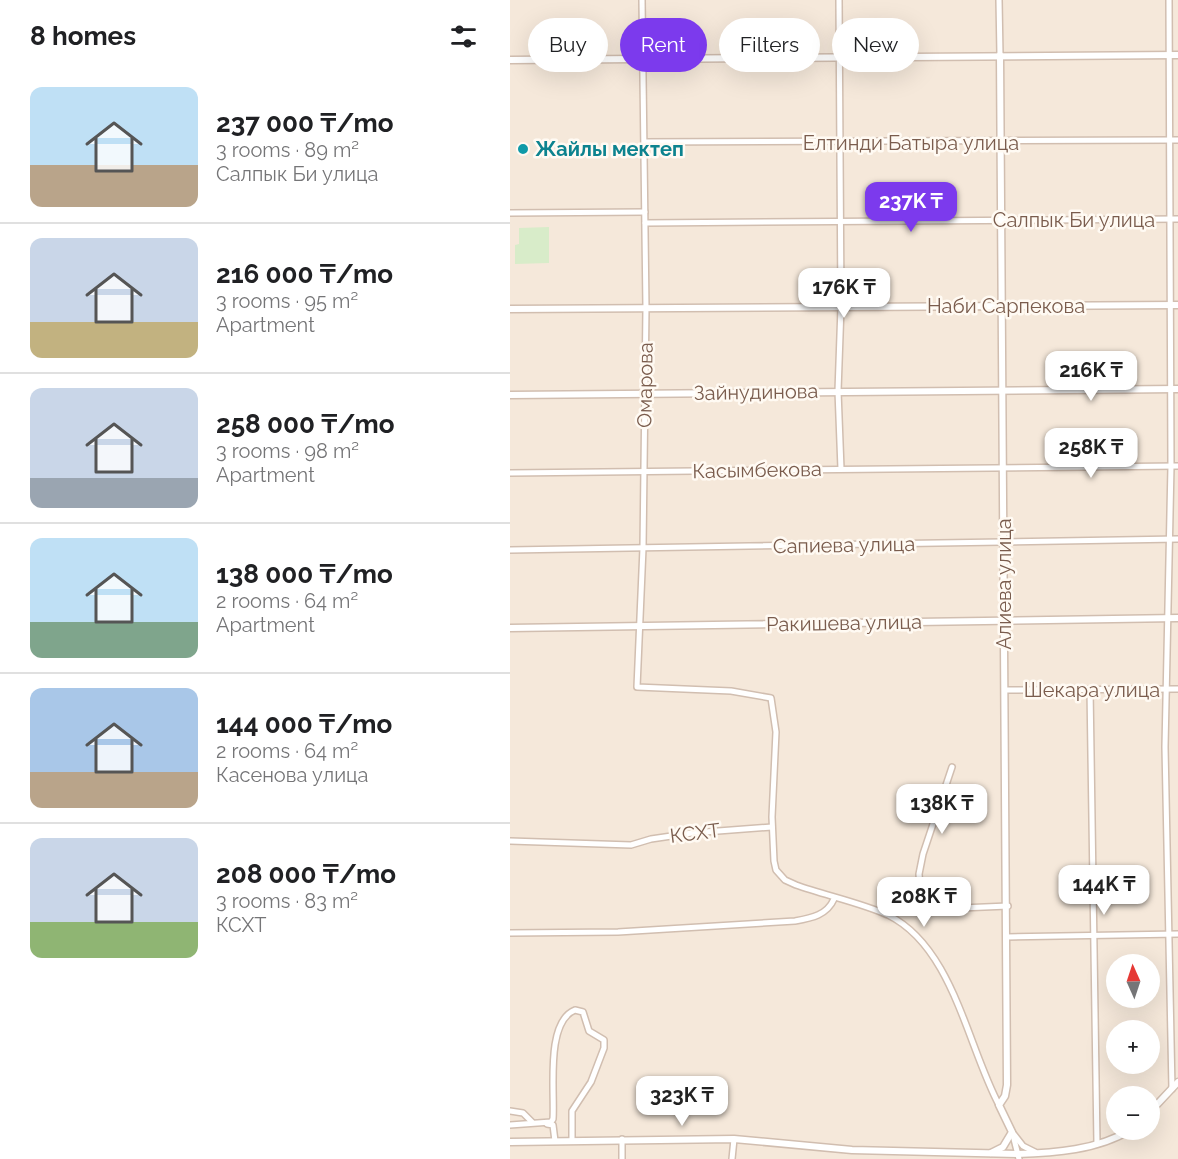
<!DOCTYPE html>
<html lang="en">
<head>
<meta charset="utf-8">
<style>
  :root { --surface:#fff; --page:#f6f6f6; --text:#202124; --muted:#757577; --line:#e0e0e0; --accent:#7c3aed }
  body { margin:0; font-family:Raleway,sans-serif; background:var(--page); color:var(--text); height:100vh; display:flex; flex-direction:column; font-size:22px; white-space:nowrap }
  * { box-sizing:border-box; margin:0 }
  p { font-size:20px; color:var(--muted) }
  .icon { flex:none; width:33px; height:33px; fill:none; stroke:currentColor; stroke-width:2; stroke-linecap:round; stroke-linejoin:round }
  .map { position:relative; flex:1; overflow:hidden }
  .side { display:flex; flex-direction:column; background:var(--surface); width:510px }
  .side>* { flex:none }
  .banner { position:absolute; left:18px; top:18px; width:560px; height:54px; display:flex; gap:12px }
  .needle { width:39px; rotate:357deg }
  .fabs { position:absolute; left:596px; top:954px; display:grid; gap:12px }
  .fabs a { display:grid; place-items:center; width:54px; height:54px; border-radius:50%; background:var(--surface); box-shadow:0 6px 24px #0002; font-size:30px }
  .price { position:absolute; translate:-50% -51px; padding:0 14px; border-radius:12px; background:#fff; color:#222; font-size:20px; line-height:39px; filter:drop-shadow(0 2px 3px #0008) }
  .price::after { content:''; position:absolute; left:50%; top:36px; width:18px; height:14px; margin-left:-9px; background:inherit; clip-path:polygon(0 0,100% 0,50% 100%) }
  .price.current { background:var(--accent); color:#fff }
  ul { padding:0; list-style:none }
  li { display:flex; align-items:center; gap:18px; height:150px; padding:0 30px }
  li+li { border-top:2px solid var(--line) }
  li span { display:grid; place-items:center; flex:none; width:168px; height:120px; border-radius:12px; color:#555 }
  li>.icon { margin-inline-start:auto }
  span .icon { width:72px; height:72px; fill:#fffc; stroke-width:1 }
  li b { font-size:26px }
  h2 { display:flex; justify-content:space-between; align-items:center; height:72px; padding:0 30px; font-size:26px }
  .chip { padding:0 21px; border-radius:27px; background:var(--surface); box-shadow:0 6px 24px #0002; font-size:21px; line-height:54px }
  .chip.current { background:var(--accent); color:#fff }
  main { display:flex; flex:1; min-height:0 }
  .map>svg:first-child { display:block }
</style>
</head>
<body>
<main>
<section class="side">
<h2>8 homes<svg class="icon" aria-label="filters" viewBox="0 0 24 24"><path d="M4 7h16M4 17h16"/><circle cx="9" cy="7" r="2"/><circle cx="15" cy="17" r="2"/></svg></h2>
<ul>
<li><span style="background:linear-gradient(#bfe0f5 65%,#b9a48a 0)"><svg class="icon" aria-label="home" viewBox="0 0 24 24"><path d="M3 11l9-7 9 7M6 9v11h12V9"/></svg></span><div><b>237 000 ₸/mo</b><p>3 rooms · 89 m²</p><p>Салпык Би улица</p></div></li>
<li><span style="background:linear-gradient(#c9d6e8 70%,#c2b280 0)"><svg class="icon" aria-label="home" viewBox="0 0 24 24"><path d="M3 11l9-7 9 7M6 9v11h12V9"/></svg></span><div><b>216 000 ₸/mo</b><p>3 rooms · 95 m²</p><p>Apartment</p></div></li>
<li><span style="background:linear-gradient(#c9d6e8 75%,#9aa5b1 0)"><svg class="icon" aria-label="home" viewBox="0 0 24 24"><path d="M3 11l9-7 9 7M6 9v11h12V9"/></svg></span><div><b>258 000 ₸/mo</b><p>3 rooms · 98 m²</p><p>Apartment</p></div></li>
<li><span style="background:linear-gradient(#bfe0f5 70%,#7fa58c 0)"><svg class="icon" aria-label="home" viewBox="0 0 24 24"><path d="M3 11l9-7 9 7M6 9v11h12V9"/></svg></span><div><b>138 000 ₸/mo</b><p>2 rooms · 64 m²</p><p>Apartment</p></div></li>
<li><span style="background:linear-gradient(#a9c7e8 70%,#b9a48a 0)"><svg class="icon" aria-label="home" viewBox="0 0 24 24"><path d="M3 11l9-7 9 7M6 9v11h12V9"/></svg></span><div><b>144 000 ₸/mo</b><p>2 rooms · 64 m²</p><p>Касенова улица</p></div></li>
<li><span style="background:linear-gradient(#c9d6e8 70%,#8fb573 0)"><svg class="icon" aria-label="home" viewBox="0 0 24 24"><path d="M3 11l9-7 9 7M6 9v11h12V9"/></svg></span><div><b>208 000 ₸/mo</b><p>3 rooms · 83 m²</p><p>КСХТ</p></div></li>
</ul>
</section>
<div class="map">
<svg width="668" height="1159" viewBox="0 0 668 1159">
  <rect width="100%" height="100%" fill="#fdf6ec"/>
  <path fill="#f5e8da" fill-rule="evenodd" d="M0 0H668V1159H0ZM606 964H639V998H606ZM606 1030H639V1064H606ZM606 1096H639V1130H606Z"/>
  <path fill="#d8ecc9" d="M39 227V263L5 264V245L9 244V228Z"/>
  <g fill="none" stroke-linecap="round" stroke-linejoin="round">
    <g stroke="#d1beb0" stroke-width="8">
      <g id="minor">
        <path d="M132 0 136 308 133 548 127 687 221 691 261 698 266 732 262 817 264 861 266 870 275 880 286 885C314 895 352 903 378 915 443 947 457 1045 489 1105"/>
        <path d="M329 0 331 307 328 391 331 469"/>
        <path d="M489 0 490 55"/>
        <path d="M659 0 661 466 655 747 662 1089"/>
        <path d="M135 142 668 140"/>
        <path d="M0 213 135 212"/>
        <path d="M135 223 668 219"/>
        <path d="M0 473 668 466"/>
        <path d="M0 550 668 539"/>
        <path d="M580 689 587 1144"/>
        <path d="M495 690 668 689"/>
        <path d="M0 841 121 845 141 839 182 833 262 827"/>
        <path d="M411 902 409 874 413 854 442 767"/>
        <path d="M377 914 411 902 451 908 498 906"/>
        <path d="M0 933 108 932 285 921C302 918 317 915 324 899"/>
        <path d="M497 937 668 934"/>
        <path d="M0 1111 13 1113 22 1122"/>
        <path d="M37 1124 43 1125 45 1141"/>
        <path d="M0 1125 41 1122 43 1119C45 1092 35 1022 65 1010L73 1012 79 1031 94 1040V1048L81 1082 62 1111V1140"/>
        <path d="M502 1132 513 1146 525 1152"/>
        <path d="M503 1135 509 1159"/>
        <path d="M112 1159V1139"/>
        <path d="M222 1159 224 1139"/>
      </g>
    </g>
    <g stroke="#d1beb0" stroke-width="9">
      <g id="tertiary">
        <path d="M0 60 668 55"/>
        <path d="M0 309 668 305"/>
        <path d="M0 395 668 389"/>
        <path d="M0 628 668 618"/>
        <path d="M639 1113 668 1082"/>
        <path d="M0 1142 224 1139 342 1150 507 1154C544 1153 588 1150 620 1130"/>
        <path d="M481 1153 493 1147 502 1132 489 1105 495 1096 497 1085 490 55"/>
      </g>
    </g>
    <use href="#minor" stroke="#fff" stroke-width="5"/>
    <use href="#tertiary" stroke="#fff" stroke-width="6"/>
  </g>
  <circle fill="#0f9aa8" stroke="#fffaf3" stroke-width="2" cx="13" cy="149" r="6"/>
  <g text-anchor="middle" stroke-width="5" stroke-linejoin="round" paint-order="stroke">
    <g font-size="20" fill="#7a5c4d" stroke="#fffaf3">
      <text x="401" y="150">Елтинди Батыра улица</text>
      <text x="564" y="227">Салпык Би улица</text>
      <text x="496" y="313">Наби Сарпекова</text>
      <text transform="translate(135 385) rotate(-89)" y="7">Омарова</text>
      <text transform="translate(246 392) rotate(-1)" y="7">Зайнудинова</text>
      <text transform="translate(247 470) rotate(-1)" y="7">Касымбекова</text>
      <text transform="translate(334 545) rotate(-1)" y="7">Сапиева улица</text>
      <text transform="translate(494 584) rotate(-90)" y="7">Алиева улица</text>
      <text transform="translate(334 623) rotate(-1)" y="7">Ракишева улица</text>
      <text x="582" y="697">Шекара улица</text>
      <text transform="translate(185 833) rotate(-7)" y="7">КСХТ</text>
    </g>
    <g font-size="20" font-weight="bold" fill="#0d838f" stroke="#fffaf3" text-anchor="start">
      <text x="25" y="156">Жайлы мектеп</text>
    </g>
  </g>
</svg>
<div class="fabs">
<a><svg class="needle" viewBox="-14 -14 28 28"><path d="M0-13l5 13h-10z" fill="#e53935"/><path d="M0 13l5-13h-10z" fill="#757577"/></svg></a>
<a>+</a>
<a>−</a>
</div>
<b class="price current" style="left:401px;top:233px">237K ₸</b>
<b class="price" style="left:334px;top:319px">176K ₸</b>
<b class="price" style="left:581px;top:402px">216K ₸</b>
<b class="price" style="left:581px;top:479px">258K ₸</b>
<b class="price" style="left:432px;top:835px">138K ₸</b>
<b class="price" style="left:594px;top:916px">144K ₸</b>
<b class="price" style="left:414px;top:928px">208K ₸</b>
<b class="price" style="left:172px;top:1127px">323K ₸</b>
<div class="banner">
<a class="chip">Buy</a>
<a class="chip current">Rent</a>
<a class="chip">Filters</a>
<a class="chip">New</a>
</div>
</div>
</main>
</body>
</html>
